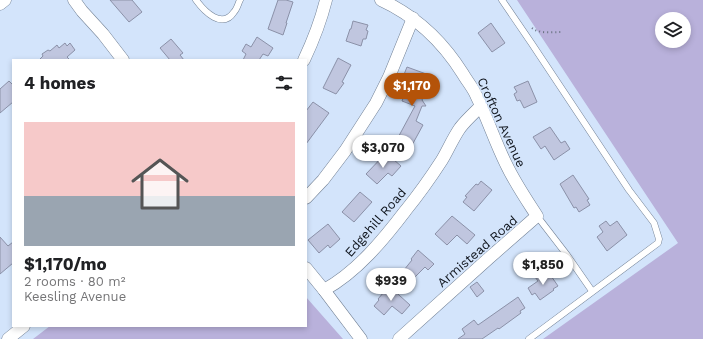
<!DOCTYPE html>
<html lang="en">
<head>
<meta charset="utf-8">
<style>
  :root { --surface:#fff; --page:#f6f6f6; --text:#202124; --muted:#757577; --accent:#b45309 }
  body { margin:0; font-family:"Work Sans",sans-serif; background:var(--page); color:var(--text); height:100vh; display:flex; flex-direction:column; font-size:15px; white-space:nowrap }
  * { box-sizing:border-box; margin:0 }
  p { font-size:13px; color:var(--muted) }
  .icon { flex:none; width:22px; height:22px; fill:none; stroke:currentColor; stroke-width:2; stroke-linecap:round; stroke-linejoin:round }
  .map { position:relative; flex:1; overflow:hidden }
  .sheet { position:absolute; left:12px; top:59px; width:295px; height:268px; display:flex; flex-direction:column; background:var(--surface); border-radius:0px; box-shadow:0 2px 6px #0003 }
  .sheet>* { flex:none }
  .fabs { position:absolute; left:655px; top:12px; display:grid; gap:8px }
  .fabs a { display:grid; place-items:center; width:36px; height:36px; border-radius:50%; background:var(--surface); box-shadow:0 2px 6px #0003; font-size:20px }
  .price { position:absolute; translate:-50% -34px; padding:0 9px; border-radius:14px; background:#fff; color:#222; font-size:13px; line-height:26px; filter:drop-shadow(0 1px 2px #0008) }
  .price::after { content:''; position:absolute; left:50%; top:24px; width:12px; height:9px; margin-left:-6px; background:inherit; clip-path:polygon(0 0,100% 0,50% 100%) }
  .price.active { background:var(--accent); color:#fff }
  ul { padding:0; list-style:none }
  li { display:grid; align-content:center; gap:8px; height:212px; padding:0 12px }
  li span { display:grid; place-items:center; height:124px; border-radius:0px; color:#555 }
  li>.icon { margin-inline-start:auto }
  span .icon { width:72px; height:72px; fill:#fffc; stroke-width:1 }
  li b { font-size:17px }
  h2 { display:flex; justify-content:space-between; align-items:center; height:48px; padding:0 12px; font-size:17px }
  .map>svg:first-child { display:block }
</style>
</head>
<body>
<div class="map">
<svg width="703" height="339" viewBox="0 0 703 339">
  <rect width="100%" height="100%" fill="#d3e4fb"/>
  <g fill="#b9b1db" fill-rule="evenodd">
    <path d="M517 0H703V339H543L678 243ZM662 19H684V41H662Z"/>
    <path d="M306 297 343 339H33L50 326H306Z"/>
  </g>
  <g fill="#c0c6df" stroke="#8b91a8">
    <path d="M110 0H132L142 12 129 22Z"/>
    <path d="M278 0H286L293 2 286 23H287L283 35 268 29Z"/>
    <path d="M353 21 368 25 366 30 368 31 366 39H363L361 46 346 41 350 29H351Z"/>
    <path d="M491 23 505 43 492 52 478 33Z"/>
    <path d="M257 37 273 48 268 56 263 54 259 60H243L246 54 242 51 246 44 251 47Z"/>
    <path d="M171 39 183 53 180 55 184 60H170L160 48Z"/>
    <path d="M65 43 67 46 70 43 75 50 67 57 70 60H39L43 56 42 54 48 50 50 51 57 45 59 48Z"/>
    <path d="M338 58 351 65 342 82 344 83 336 94 323 88Z"/>
    <path d="M407 67 429 75 423 90 426 91 422 100 426 106H422L416 121 423 125 411 147 408 146 406 151 394 145 415 106 402 101 405 93 402 92 407 79 403 77Z"/>
    <path d="M9 81 13 85V102L0 113V89Z"/>
    <path d="M528 81 537 102 524 108 520 100 517 101 514 94 517 92 514 87Z"/>
    <path d="M313 102 329 113 306 144V111Z"/>
    <path d="M550 127 561 143 565 141 570 149 554 160 545 146 541 149 533 137Z"/>
    <path d="M386 153 401 166 392 176 388 173 377 184 366 174Z"/>
    <path d="M573 175 589 199 587 200 590 205 579 212 576 207 574 208 560 184Z"/>
    <path d="M481 181 492 190 474 211 463 202 467 197 465 196 476 184 478 185Z"/>
    <path d="M360 192 372 202 354 222 342 212Z"/>
    <path d="M452 216 475 235 467 244 458 236 457 235 447 245 435 234Z"/>
    <path d="M606 221 610 226 617 221 627 235 607 251 597 237 603 232 599 226Z"/>
    <path d="M328 224 340 239 330 248 328 245 319 253 308 240Z"/>
    <path d="M0 237 8 246 13 242V263L0 274Z"/>
    <path d="M418 250 434 264 428 270 425 267 409 283 400 275 412 260 411 259Z"/>
    <path d="M543 272 545 276 549 273 558 286 553 289 554 290 540 300 535 293 532 295 528 288 538 281 535 277Z"/>
    <path d="M477 282 484 291 477 297 470 287Z"/>
    <path d="M389 286 410 305 402 314 392 306 384 315 374 306 379 300 378 299Z"/>
    <path d="M518 297 525 308 520 311 521 313 499 329 498 328 482 339H458L465 334 462 329 474 320 478 325Z"/>
  </g>
  <g fill="none" stroke-linecap="round" stroke-linejoin="round">
    <g stroke="#738296" stroke-width="7">
      <g id="lane">
        <path d="M196 0C204 11 222 30 234 12 237 9 238 4 240 0"/>
        <path d="M502 0 532 44 629 190 654 223 659 239 658 243 529 339"/>
        <path d="M537 216 567 255 592 291"/>
      </g>
    </g>
    <g stroke="#738296" stroke-width="13">
      <g id="street">
        <path d="M74 0 82 11 103 34 123 60"/>
        <path d="M381 0C416 16 443 42 463 74 467 81 473 88 476 95 487 117 495 142 506 164 515 183 526 199 537 216L489 258 399 339"/>
        <path d="M0 4 5 0"/>
        <path d="M304 60C313 41 321 20 326 0"/>
        <path d="M306 198 323 180 345 151 376 103 389 77 413 18"/>
        <path d="M306 268 324 290 361 339"/>
        <path d="M324 290C357 272 384 239 406 210 419 194 431 177 442 160 448 150 453 138 460 128 466 120 474 113 481 106"/>
        <path d="M8 339 24 326"/>
      </g>
    </g>
    <path stroke="#687281" stroke-width="2" stroke-dasharray="1 3" stroke-linecap="butt" d="M532 28C539 34 552 32 562 32"/>
    <use href="#lane" stroke="#fff" stroke-width="6"/>
    <use href="#street" stroke="#fff" stroke-width="12"/>
  </g>
  <g text-anchor="middle" stroke-width="3.5" stroke-linejoin="round" paint-order="stroke">
    <g font-size="13" fill="#10151d" stroke="#d3e4fb">
      <text transform="translate(502 122) rotate(65)" y="5">Crofton Avenue</text>
      <text transform="translate(375 222) rotate(-49)" y="5">Edgehill Road</text>
      <text transform="translate(477 251) rotate(-41)" y="5">Armistead Road</text>
    </g>
  </g>
</svg>
<div class="fabs">
<a><svg class="icon" aria-label="layers" viewBox="0 0 24 24"><path d="M12 4l9 5-9 5-9-5zM3 14l9 5 9-5"/></svg></a>
</div>
<b class="price active" style="left:412px;top:107px">$1,170</b>
<b class="price" style="left:383px;top:169px">$3,070</b>
<b class="price" style="left:543px;top:286px">$1,850</b>
<b class="price" style="left:391px;top:302px">$939</b>
<section class="sheet">
<h2>4 homes<svg class="icon" aria-label="filters" viewBox="0 0 24 24"><path d="M4 7h16M4 17h16"/><circle cx="9" cy="7" r="2"/><circle cx="15" cy="17" r="2"/></svg></h2>
<ul>
<li><span style="background:linear-gradient(#f6c9c9 60%,#9aa5b1 0)"><svg class="icon" aria-label="home" viewBox="0 0 24 24"><path d="M3 11l9-7 9 7M6 9v11h12V9"/></svg></span><div><b>$1,170/mo</b><p>2 rooms · 80 m²</p><p>Keesling Avenue</p></div></li>
</ul>
</section>
</div>
</body>
</html>
